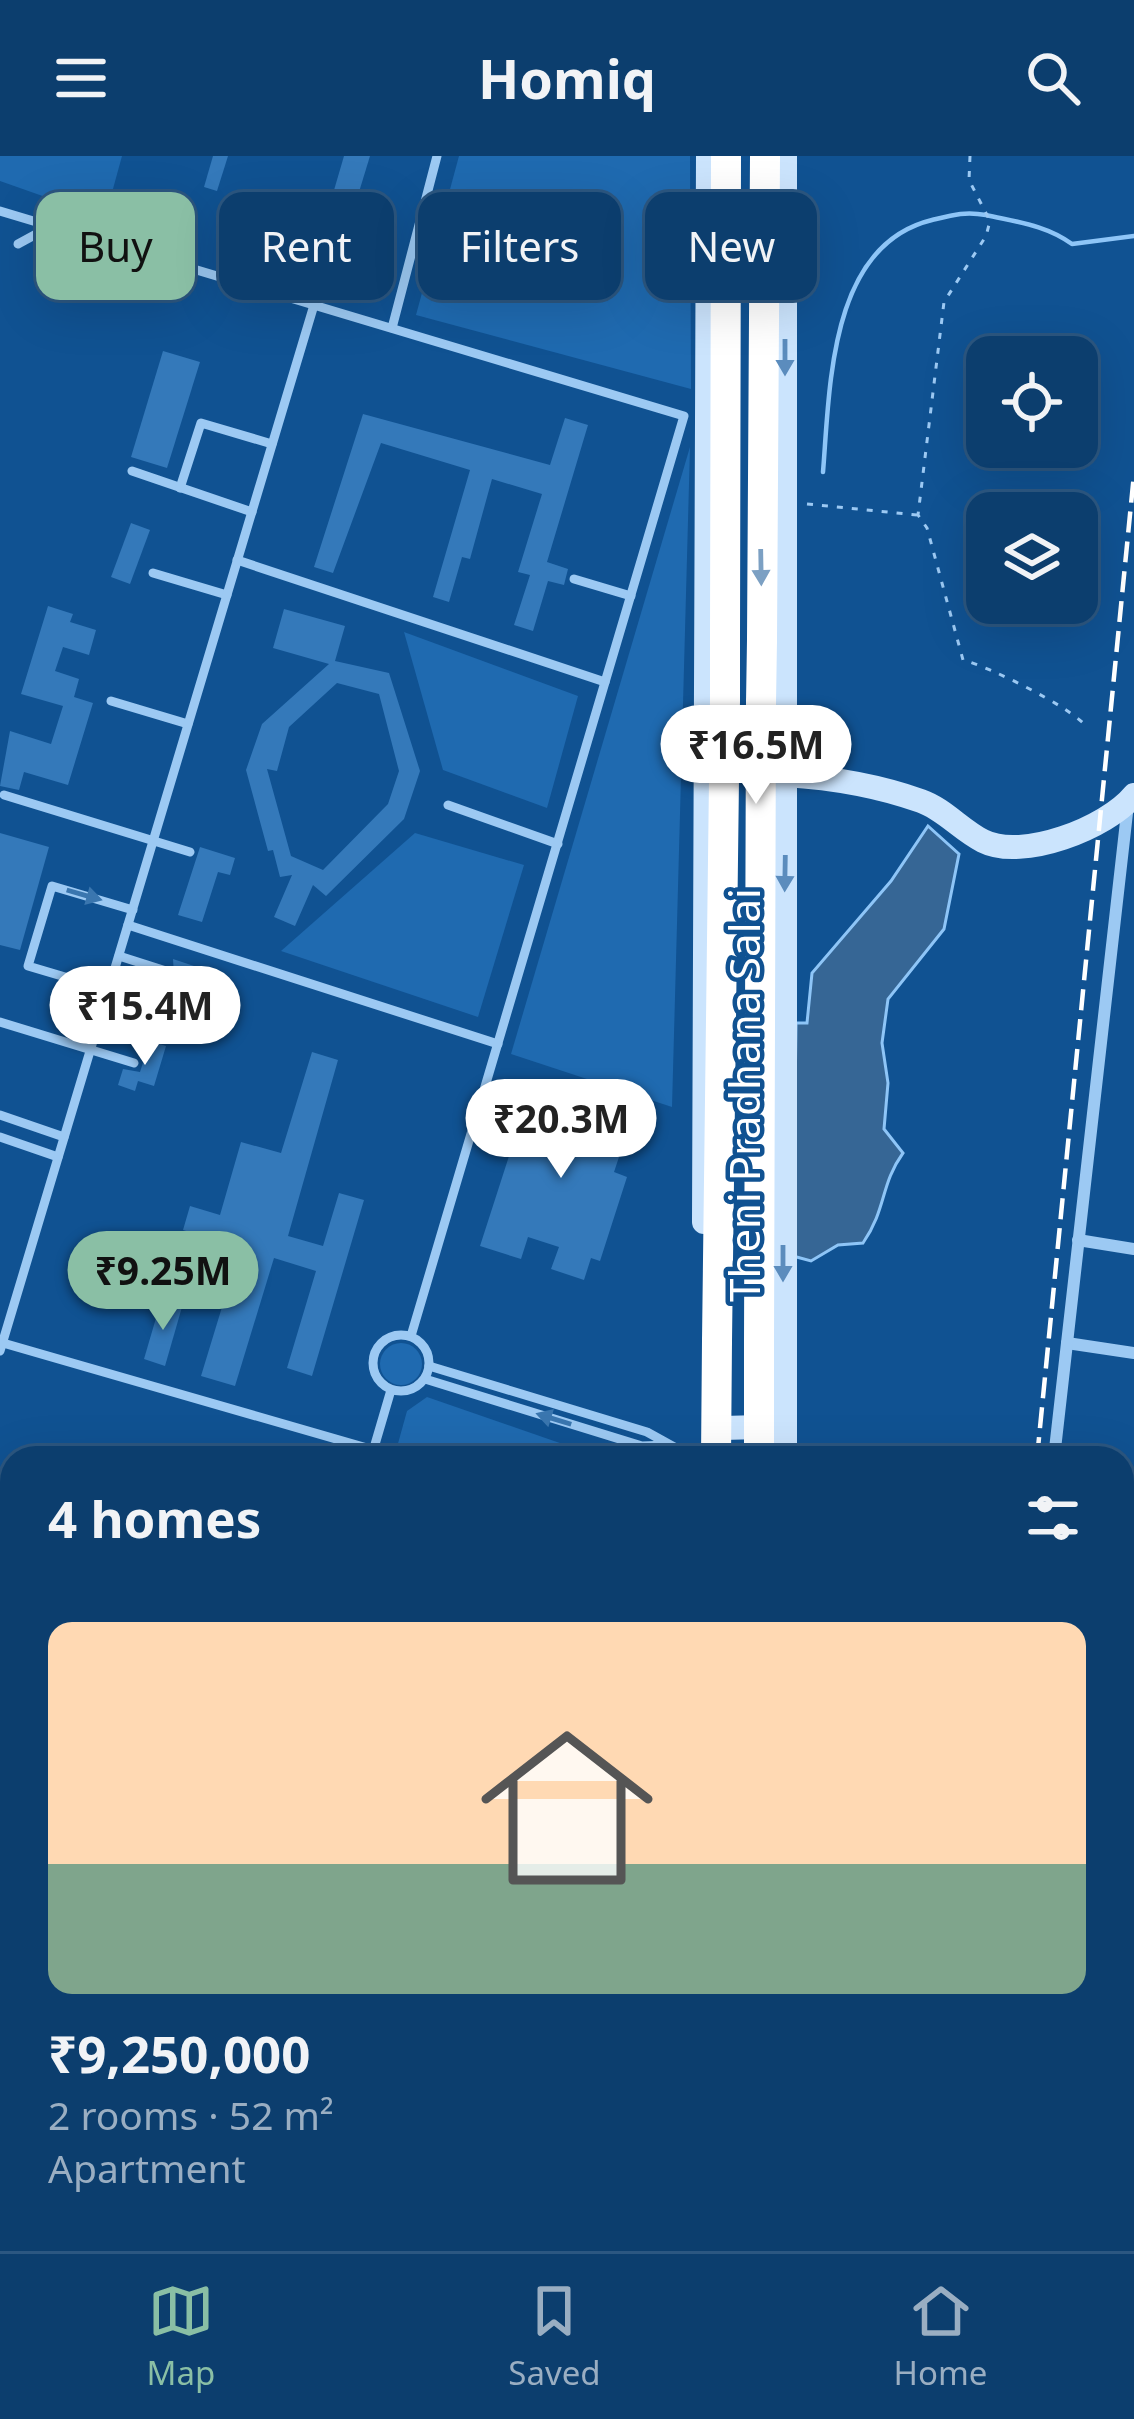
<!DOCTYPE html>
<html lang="en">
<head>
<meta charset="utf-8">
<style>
  :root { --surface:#0c3e6e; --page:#1a4976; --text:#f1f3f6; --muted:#9aaec2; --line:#2c5781; --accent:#8abfa5 }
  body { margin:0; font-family:"Noto Sans",sans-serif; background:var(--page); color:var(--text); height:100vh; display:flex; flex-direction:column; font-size:45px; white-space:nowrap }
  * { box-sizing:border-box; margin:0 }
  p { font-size:39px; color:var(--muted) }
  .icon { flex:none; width:66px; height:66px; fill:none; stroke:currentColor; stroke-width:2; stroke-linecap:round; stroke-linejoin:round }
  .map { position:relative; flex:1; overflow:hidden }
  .sheet { position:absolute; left:0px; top:1290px; width:1134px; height:807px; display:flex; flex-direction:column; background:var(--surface); border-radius:36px 36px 0 0; box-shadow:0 12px 48px #0002,0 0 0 3px var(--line) }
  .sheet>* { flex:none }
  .top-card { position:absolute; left:36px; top:36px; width:1062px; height:108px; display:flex; gap:24px }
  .fabs { position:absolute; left:966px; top:180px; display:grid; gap:24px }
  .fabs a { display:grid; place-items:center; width:132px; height:132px; border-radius:24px; background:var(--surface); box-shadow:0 12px 48px #0002,0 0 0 3px var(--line); font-size:60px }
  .price { position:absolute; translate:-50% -102px; padding:0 27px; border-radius:42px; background:#fff; color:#222; font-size:39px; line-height:78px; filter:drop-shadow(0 3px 6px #0008) }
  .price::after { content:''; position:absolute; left:50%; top:72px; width:36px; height:27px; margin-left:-18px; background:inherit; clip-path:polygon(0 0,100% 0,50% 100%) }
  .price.active { background:var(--accent); color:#111 }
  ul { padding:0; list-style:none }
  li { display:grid; align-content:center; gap:24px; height:636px; padding:0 48px }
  li span { display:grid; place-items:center; height:372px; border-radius:24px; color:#555 }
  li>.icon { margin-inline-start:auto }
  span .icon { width:216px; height:216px; fill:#fffc; stroke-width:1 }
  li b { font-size:51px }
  h2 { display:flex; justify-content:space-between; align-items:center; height:144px; padding:0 48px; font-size:51px }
  .pill { padding:0 42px; border-radius:24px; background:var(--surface); box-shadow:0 12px 48px #0002,0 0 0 3px var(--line); font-size:42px; line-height:108px }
  .pill.active { background:var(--accent); color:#111 }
  header { display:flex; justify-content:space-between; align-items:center; height:156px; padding:0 48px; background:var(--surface); font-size:54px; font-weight:700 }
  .tab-bar { display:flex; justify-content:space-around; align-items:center; height:168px; border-top:3px solid var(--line); background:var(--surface); font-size:33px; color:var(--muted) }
  .tab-bar a { display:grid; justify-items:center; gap:6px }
  .tab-bar .active { color:var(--accent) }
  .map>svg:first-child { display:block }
</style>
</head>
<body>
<header><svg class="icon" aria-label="menu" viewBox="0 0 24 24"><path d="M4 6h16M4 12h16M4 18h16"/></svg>Homiq<svg class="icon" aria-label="search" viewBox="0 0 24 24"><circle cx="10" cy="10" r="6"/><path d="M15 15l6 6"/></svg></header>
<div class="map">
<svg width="1134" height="2095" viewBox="0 0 1134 2095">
  <rect width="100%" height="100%" fill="#105292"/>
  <g fill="#1f6ab0">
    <path d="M0 0H122L105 62 0 25Z"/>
    <path d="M459 0H690L691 233 416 159Z"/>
    <path d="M690 291 672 951 511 898Z"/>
    <path d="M404 476 578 540 547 652 443 614Z"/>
    <path d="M415 677 524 709 478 861 281 795Z"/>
    <circle cx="401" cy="1208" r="21"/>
    <path d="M427 1241 603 1302H394L407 1255Z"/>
    <path d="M180 2085H581L579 2095H177Z"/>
  </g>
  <path fill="#366695" stroke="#8ec5f7" stroke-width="3" d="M928 670 959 698 944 773 888 843 882 887 888 927 884 973 903 997C880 1029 887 1052 863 1087L838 1089 811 1105 793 1100 796 867H807L812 817 891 725Z"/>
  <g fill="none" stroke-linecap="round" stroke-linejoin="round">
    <g stroke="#8ec5f7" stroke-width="4.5">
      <path d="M823 316C830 231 829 89 932 64 952 59 965 55 986 59 1017 66 1046 69 1072 88L1134 80"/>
      <path d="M1122 1816 1134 1810"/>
    </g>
  </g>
  <g fill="#3479ba" fill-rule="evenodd">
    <path d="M213 0H228L217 35 204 31Z"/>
    <path d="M344 0H370L348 72 325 65Z"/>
    <path d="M274 41 322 56 312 88 264 74Z"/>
    <path d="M163 195 200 206 167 312 131 301Z"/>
    <path d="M363 258 550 309 565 262 588 269 547 406 568 413 564 429 548 425 533 475 514 469 530 419 518 416 542 338 492 323 470 403 462 401 449 446 433 441 470 314 381 287 333 417 314 411Z"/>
    <path d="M131 367 150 374 130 428 111 421Z"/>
    <path d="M48 450 73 458 70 466 96 474 89 499 63 491 55 515 79 523 74 541 93 547 68 629 24 616 19 634 0 630 10 575 51 588 63 550 21 538Z"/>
    <path d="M284 453 345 470 335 505 389 517 420 615 404 663 326 740 313 729 295 770 274 761 292 719 280 721 273 694 268 695 246 614 262 568 329 508 273 492ZM337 527 379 538 399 615 388 648 323 714 291 700 267 613 277 615 289 571Z"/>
    <path d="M0 677 49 691 20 794 0 789Z"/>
    <path d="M200 691 235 702 230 719 218 716 202 766 178 759Z"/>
    <path d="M173 803 197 811 178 865 155 857 166 824 174 819Z"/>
    <path d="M150 885 166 890 154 930 138 925 135 935 118 929 123 913 140 916Z"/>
    <path d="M312 896 338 904 288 1080 323 1090 339 1037 364 1044 312 1220 287 1212 316 1115 274 1102 235 1230 201 1220 240 1092 183 1074 190 1050 220 1059 241 986 281 997Z"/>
    <path d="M532 929 645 966 639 984 626 980 614 1016 627 1021 600 1105 591 1102 584 1124 551 1113 559 1091 528 1081 521 1103 480 1090Z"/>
    <path d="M161 1145 182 1151 165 1210 144 1203Z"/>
  </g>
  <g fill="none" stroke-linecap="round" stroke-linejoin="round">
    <g stroke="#9cc9f3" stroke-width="3" stroke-dasharray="6 9" stroke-linecap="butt">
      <path d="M970 0 969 24 990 65 986 80 944 146 918 359 927 372 963 504C990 511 1068 550 1085 569"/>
      <path d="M807 348 917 359"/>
    </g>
    <g stroke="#9cc9f3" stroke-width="9">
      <path d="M0 55 684 260 411 1180"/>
      <path d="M18 88 51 70"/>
      <path d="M392 172 437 0"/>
      <path d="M132 315 252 356"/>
      <path d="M180 332 201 267 272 288"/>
      <path d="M237 404 605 526"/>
      <path d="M153 417 227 439"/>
      <path d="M574 423 631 440"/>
      <path d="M111 545 188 568"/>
      <path d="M4 639 190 696"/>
      <path d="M448 649 558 688"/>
      <path d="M128 769 498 888"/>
      <path d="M119 800 166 815"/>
      <path d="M109 834 28 810 52 730 133 754"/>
      <path d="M0 866 134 907"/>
      <path d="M0 959 64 981"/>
      <path d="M0 981 58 1001"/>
      <circle cx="401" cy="1207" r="28"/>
      <path d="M3 1187 374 1294"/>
      <path d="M0 1195 314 149"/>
      <path d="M429 1210 647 1276 694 1302"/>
      <path d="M425 1223 642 1290 667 1289"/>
      <path d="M371 1302 391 1234"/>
      <path d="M0 1407 12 1410"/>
      <path d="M136 2095 139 2085"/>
      <path d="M818 2095 820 2085"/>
    </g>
    <g stroke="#9cc9f3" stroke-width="12">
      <path d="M1078 1084 1134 1093"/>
      <path d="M1067 1187 1134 1197"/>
      <path d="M1054 1302 1128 648"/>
      <path d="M1122 1492 1134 1495"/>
      <path d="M1122 1576 1134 1577"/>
      <path d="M1122 2038 1134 2040"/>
      <path d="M979 2095V2085"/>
    </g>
    <g stroke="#cbe4fd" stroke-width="24">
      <path d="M786 619C834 622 876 629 921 645 944 653 961 674 983 685 1022 705 1107 672 1134 639"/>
      <path d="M704 1066 708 0"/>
      <path d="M714 1294 723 1272 760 1271 769 1284"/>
      <path d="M785 1302V0"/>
      <path d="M607 2095 609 2085"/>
      <path d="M688 2095 690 2085"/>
    </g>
    <g stroke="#fff" stroke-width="30">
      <path d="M725 484 726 0"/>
      <path d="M762 484 765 0"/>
      <path d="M717 1185 725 543"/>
      <path d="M759 1187 761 547"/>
      <path d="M629 2095 631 2085"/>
      <path d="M667 2095 669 2085"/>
    </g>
    <g stroke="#fff" stroke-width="4.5" stroke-dasharray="21 9" stroke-linecap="butt">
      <path d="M1037 1302 1134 318"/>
      <path d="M961 2095 962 2085"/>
    </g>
    <g stroke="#fff" stroke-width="30">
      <path d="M725 543V484"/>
      <path d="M761 547 762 484"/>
      <path d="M716 1302 717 1185"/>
      <path d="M759 1302V1187"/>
    </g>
  </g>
  <defs><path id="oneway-solid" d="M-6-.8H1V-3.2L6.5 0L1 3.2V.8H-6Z" transform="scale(3)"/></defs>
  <g fill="#5b8cbd">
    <use href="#oneway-solid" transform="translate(785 201) rotate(90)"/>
    <use href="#oneway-solid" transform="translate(785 717) rotate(91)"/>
    <use href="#oneway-solid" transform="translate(783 1107) rotate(90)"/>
  </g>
  <use fill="#7ca0c3" href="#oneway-solid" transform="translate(761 411) rotate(89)"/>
  <g fill="#3a76af">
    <use href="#oneway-solid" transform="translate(84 739) rotate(16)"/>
    <use href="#oneway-solid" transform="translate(554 1263) rotate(-163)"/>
  </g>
  <g text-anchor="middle" stroke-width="9" stroke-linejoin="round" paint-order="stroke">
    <g font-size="42" fill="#fff" stroke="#105292">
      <text transform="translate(745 939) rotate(-90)" y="15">Theni Pradhana Salai</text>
    </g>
  </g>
</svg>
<div class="fabs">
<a><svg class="icon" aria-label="locate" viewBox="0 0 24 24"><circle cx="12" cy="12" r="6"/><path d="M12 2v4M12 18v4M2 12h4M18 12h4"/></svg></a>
<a><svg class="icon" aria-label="layers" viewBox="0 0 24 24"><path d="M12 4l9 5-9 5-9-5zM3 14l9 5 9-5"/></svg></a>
</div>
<b class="price" style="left:756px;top:651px">₹16.5M</b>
<b class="price" style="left:145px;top:912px">₹15.4M</b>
<b class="price" style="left:561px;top:1025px">₹20.3M</b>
<b class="price active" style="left:163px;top:1177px">₹9.25M</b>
<div class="top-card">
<a class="pill active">Buy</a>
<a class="pill">Rent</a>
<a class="pill">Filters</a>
<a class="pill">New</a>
</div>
<section class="sheet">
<h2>4 homes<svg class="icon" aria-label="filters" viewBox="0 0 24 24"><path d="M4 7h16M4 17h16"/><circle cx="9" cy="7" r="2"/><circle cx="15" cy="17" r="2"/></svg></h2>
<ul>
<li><span style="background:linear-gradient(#ffd9b3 65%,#7fa58c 0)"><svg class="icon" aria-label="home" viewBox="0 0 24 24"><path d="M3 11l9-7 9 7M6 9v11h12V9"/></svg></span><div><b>₹9,250,000</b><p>2 rooms · 52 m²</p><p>Apartment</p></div></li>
</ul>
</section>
</div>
<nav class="tab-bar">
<a class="active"><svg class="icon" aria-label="map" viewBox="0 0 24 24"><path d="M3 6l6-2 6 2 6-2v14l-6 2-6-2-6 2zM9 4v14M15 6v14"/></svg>Map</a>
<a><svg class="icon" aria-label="saved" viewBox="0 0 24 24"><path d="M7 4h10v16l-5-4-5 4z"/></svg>Saved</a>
<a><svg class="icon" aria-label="home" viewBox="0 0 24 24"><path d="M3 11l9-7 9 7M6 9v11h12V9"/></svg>Home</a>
</nav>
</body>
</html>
